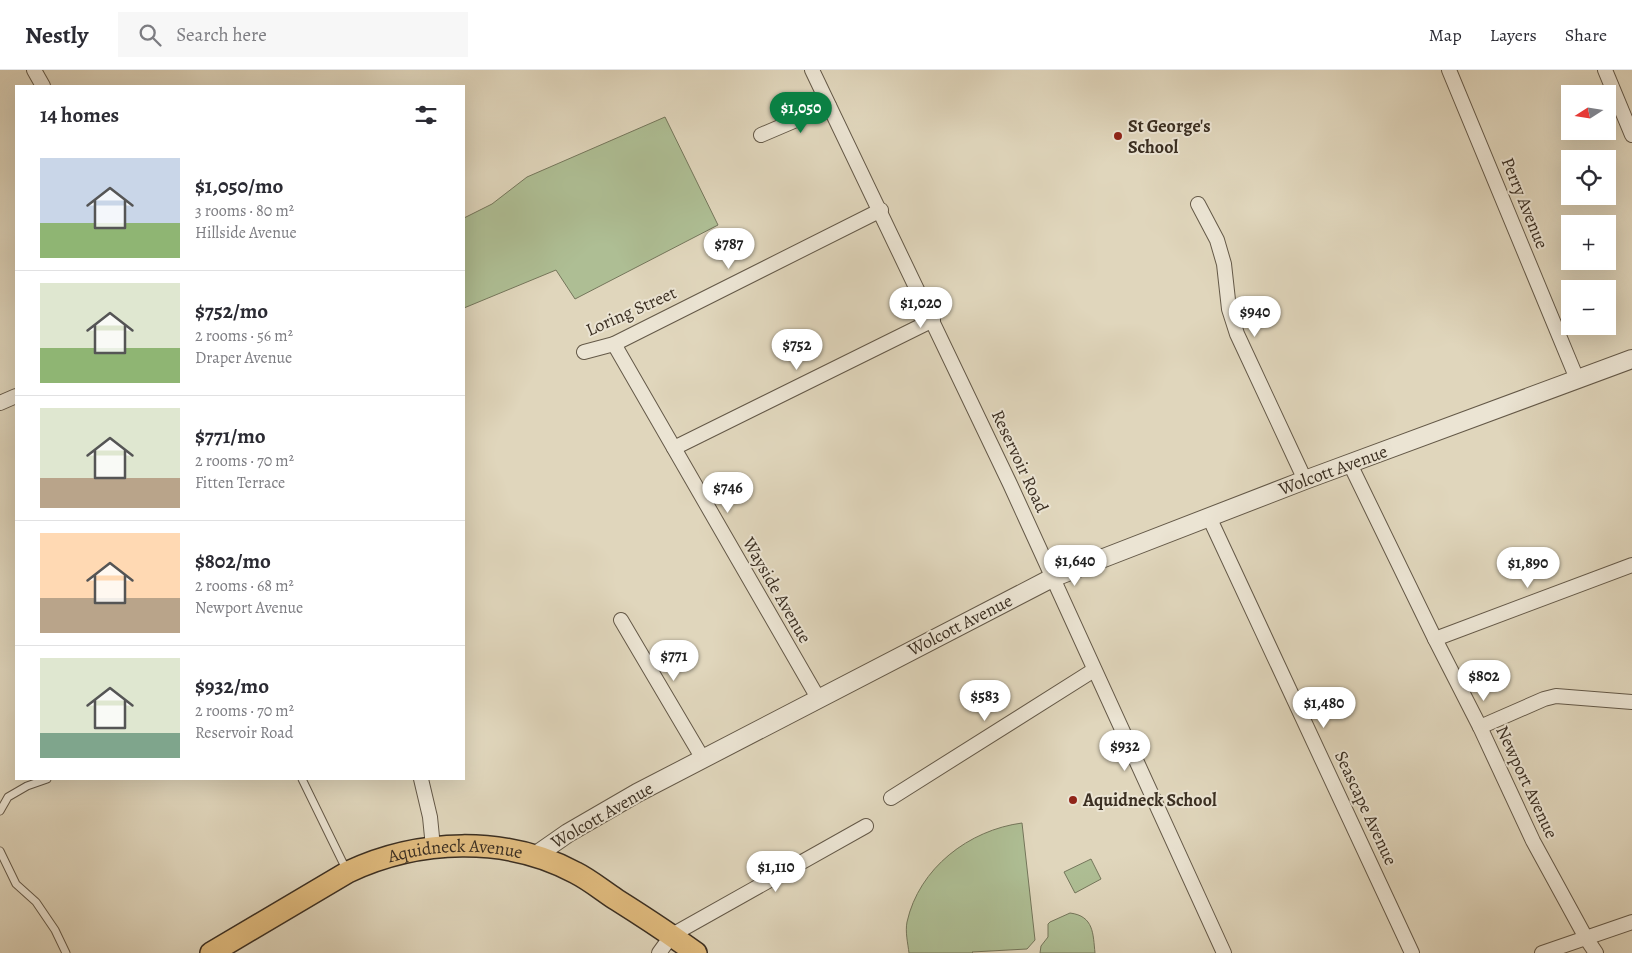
<!DOCTYPE html>
<html lang="en">
<head>
<meta charset="utf-8">
<style>
  :root { --surface:#fff; --page:#f7f7f7; --text:#2b2b33; --muted:#7c7c81; --line:#e1e1e2; --accent:#0b8043 }
  body { margin:0; font-family:Alegreya,serif; background:var(--page); color:var(--text); height:100vh; display:flex; flex-direction:column; font-size:19px; white-space:nowrap }
  * { box-sizing:border-box; margin:0 }
  p { font-size:16px; color:var(--muted) }
  .icon { flex:none; width:28px; height:28px; fill:none; stroke:currentColor; stroke-width:2; stroke-linecap:round; stroke-linejoin:round }
  .map { position:relative; flex:1; overflow:hidden }
  .side { position:absolute; left:15px; top:15px; width:450px; height:695px; display:flex; flex-direction:column; background:var(--surface); border-radius:0px; box-shadow:0 5px 20px #0002 }
  .side>* { flex:none }
  .needle { width:32px; rotate:258deg }
  .tools { position:absolute; left:1561px; top:15px; display:grid; gap:10px }
  .tools a { display:grid; place-items:center; width:55px; height:55px; border-radius:0px; background:var(--surface); box-shadow:0 5px 20px #0002; font-size:25px }
  .price { position:absolute; translate:-50% -42px; padding:0 11px; border-radius:18px; background:#fff; color:#222; font-size:16px; line-height:32px; filter:drop-shadow(0 1px 2px #0008) }
  .price::after { content:''; position:absolute; left:50%; top:30px; width:15px; height:11px; margin-left:-8px; background:inherit; clip-path:polygon(0 0,100% 0,50% 100%) }
  .price.on { background:var(--accent); color:#fff }
  ul { padding:0; list-style:none }
  li { display:flex; align-items:center; gap:15px; height:125px; padding:0 25px }
  li+li { border-top:1px solid var(--line) }
  li span { display:grid; place-items:center; flex:none; width:140px; height:100px; border-radius:0px; color:#555 }
  li>.icon { margin-inline-start:auto }
  span .icon { width:60px; height:60px; fill:#fffc; stroke-width:1 }
  li b { font-size:21px }
  h2 { display:flex; justify-content:space-between; align-items:center; height:60px; padding:0 25px; font-size:21px }
  header { display:flex; align-items:center; gap:30px; box-sizing:border-box; height:70px; padding:0 25px; background:var(--surface); border-bottom:1px solid var(--line) }
  header strong { font-size:24px }
  nav { display:flex; gap:28px; margin-inline-start:auto; font-size:18px }
  .search { width:350px; height:45px; background:var(--page); display:flex; align-items:center; gap:12px; box-sizing:border-box; padding:0 18px; border-radius:0px; color:var(--muted); font-size:19px }
  .map>svg:first-child { display:block }
</style>
</head>
<body>
<header>
<strong>Nestly</strong>
<div class="search"><svg class="icon" aria-label="search" viewBox="0 0 24 24"><circle cx="10" cy="10" r="6"/><path d="M15 15l6 6"/></svg>Search here</div>
<nav><a>Map</a><a>Layers</a><a>Share</a></nav>
</header>
<div class="map">
<svg width="1632" height="883" viewBox="0 0 1632 883">
  <rect width="100%" height="100%" fill="#e0d6bc"/>
  <filter id="stains"><feTurbulence type="fractalNoise" baseFrequency=".004" numOctaves="4"/><feColorMatrix values="0 0 0 0 .2 0 0 0 0 .09 0 0 0 0 .02 0 0 0 .5 -.17"/></filter>
  <radialGradient id="worn" r=".72"><stop offset=".6" stop-color="#630" stop-opacity="0"/><stop offset="1" stop-color="#630" stop-opacity=".3"/></radialGradient>
  <g fill="#aebe94" stroke="#74765b">
    <path d="M665 47 718 155 575 229 556 200 464 238V148L492 134 527 107Z"/>
    <path d="M1022 753 1035 870 1027 879 972 882 973 883H909C908 874 905 862 907 852 919 798 969 760 1022 753Z"/>
    <path d="M1091 789 1101 809 1075 823 1064 802Z"/>
    <path d="M1070 843C1094 846 1093 864 1095 883H1040L1041 876 1048 867V854L1050 852Z"/>
  </g>
  <g fill="none" stroke-linecap="round" stroke-linejoin="round">
    <g stroke="#645948" stroke-width="9">
      <g id="service">
        <path d="M302 709 346 799"/>
        <path d="M0 741 8 727 27 716 47 709"/>
        <path d="M0 781 16 814 36 832 55 860 66 883"/>
      </g>
    </g>
    <g stroke="#645948" stroke-width="16">
      <g id="minor">
        <path d="M34 0 43 16"/>
        <path d="M812 0 1010 414 1224 883"/>
        <path d="M1449 0 1577 309"/>
        <path d="M1605 0 1632 65"/>
        <path d="M761 65 829 36"/>
        <path d="M1198 134 1217 170 1224 194 1229 239 1237 264 1305 410"/>
        <path d="M614 274 818 628"/>
        <path d="M584 282 614 274 881 140"/>
        <path d="M0 333 16 326"/>
        <path d="M674 378 933 250"/>
        <path d="M1350 394 1435 569 1480 657 1533 771 1586 868 1596 883"/>
        <path d="M1209 447 1412 883"/>
        <path d="M621 550 703 689"/>
        <path d="M1435 569 1632 495"/>
        <path d="M1480 657 1544 629 1556 626 1632 632"/>
        <path d="M421 709 430 747 433 777"/>
        <path d="M891 728 1094 600"/>
        <path d="M659 883 672 865 866 756"/>
        <path d="M1542 883 1632 852"/>
      </g>
    </g>
    <g stroke="#645948" stroke-width="20">
      <path id="tertiary" d="M535 786 568 763 637 723 1052 508 1305 410 1632 289"/>
    </g>
    <g stroke="#3b2f22" stroke-width="24">
      <g id="primary">
        <path id="s1" d="M211 883 348 802C418 769 506 765 576 803 590 810 603 821 617 830 644 847 670 864 696 883"/>
      </g>
    </g>
    <use href="#service" stroke="#ebe4d3" stroke-width="7"/>
    <use href="#minor" stroke="#ebe4d3" stroke-width="14"/>
    <use href="#tertiary" stroke="#ebe4d3" stroke-width="18"/>
    <use href="#primary" stroke="#e0bb7e" stroke-width="21"/>
  </g>
  <g fill="#8f2418" stroke="#ebe4d3" stroke-width="2">
    <circle cx="1118" cy="66" r="5"/>
    <circle cx="1073" cy="730" r="5"/>
  </g>
  <g text-anchor="middle" stroke-width="4" stroke-linejoin="round" paint-order="stroke">
    <g font-size="18" font-weight="bold" fill="#3b2f22" stroke="#ebe4d3" text-anchor="start">
      <text x="1128" y="62">St George's<tspan x="1128" dy="21">School</tspan></text>
      <text x="1083" y="736">Aquidneck School</text>
    </g>
    <g font-size="18" fill="#3b2f22" stroke="#ebe4d3">
      <text transform="translate(1525 133) rotate(68)" y="6">Perry Avenue</text>
      <text transform="translate(631 241) rotate(-24)" y="6">Loring Street</text>
      <text transform="translate(1020 391) rotate(65)" y="6">Reservoir Road</text>
      <text transform="translate(1333 400) rotate(-20)" y="6">Wolcott Avenue</text>
      <text transform="translate(777 520) rotate(60)" y="6">Wayside Avenue</text>
      <text transform="translate(960 555) rotate(-27)" y="6">Wolcott Avenue</text>
      <text transform="translate(1527 712) rotate(65)" y="6">Newport Avenue</text>
      <text transform="translate(1366 738) rotate(65)" y="6">Seascape Avenue</text>
      <text transform="translate(602 745) rotate(-30)" y="6">Wolcott Avenue</text>
      <text dy="6" stroke="none"><textPath href="#s1" startOffset="270">Aquidneck Avenue</textPath></text>
    </g>
  </g>
  <rect width="100%" height="100%" filter="url(#stains)"/>
  <rect width="100%" height="100%" fill="url(#worn)"/>
</svg>
<div class="tools">
<a><svg class="needle" viewBox="-14 -14 28 28"><path d="M0-13l5 13h-10z" fill="#e53935"/><path d="M0 13l5-13h-10z" fill="#7c7c81"/></svg></a>
<a><svg class="icon" aria-label="locate" viewBox="0 0 24 24"><circle cx="12" cy="12" r="6"/><path d="M12 2v4M12 18v4M2 12h4M18 12h4"/></svg></a>
<a>+</a>
<a>−</a>
</div>
<b class="price on" style="left:801px;top:64px">$1,050</b>
<b class="price" style="left:729px;top:200px">$787</b>
<b class="price" style="left:921px;top:259px">$1,020</b>
<b class="price" style="left:1255px;top:268px">$940</b>
<b class="price" style="left:797px;top:301px">$752</b>
<b class="price" style="left:728px;top:444px">$746</b>
<b class="price" style="left:1075px;top:517px">$1,640</b>
<b class="price" style="left:1528px;top:519px">$1,890</b>
<b class="price" style="left:674px;top:612px">$771</b>
<b class="price" style="left:1484px;top:632px">$802</b>
<b class="price" style="left:985px;top:652px">$583</b>
<b class="price" style="left:1324px;top:659px">$1,480</b>
<b class="price" style="left:1125px;top:702px">$932</b>
<b class="price" style="left:776px;top:823px">$1,110</b>
<section class="side">
<h2>14 homes<svg class="icon" aria-label="filters" viewBox="0 0 24 24"><path d="M4 7h16M4 17h16"/><circle cx="9" cy="7" r="2"/><circle cx="15" cy="17" r="2"/></svg></h2>
<ul>
<li><span style="background:linear-gradient(#c9d6e8 65%,#8fb573 0)"><svg class="icon" aria-label="home" viewBox="0 0 24 24"><path d="M3 11l9-7 9 7M6 9v11h12V9"/></svg></span><div><b>$1,050/mo</b><p>3 rooms · 80 m²</p><p>Hillside Avenue</p></div></li>
<li><span style="background:linear-gradient(#dfe7d0 65%,#8fb573 0)"><svg class="icon" aria-label="home" viewBox="0 0 24 24"><path d="M3 11l9-7 9 7M6 9v11h12V9"/></svg></span><div><b>$752/mo</b><p>2 rooms · 56 m²</p><p>Draper Avenue</p></div></li>
<li><span style="background:linear-gradient(#dfe7d0 70%,#b9a48a 0)"><svg class="icon" aria-label="home" viewBox="0 0 24 24"><path d="M3 11l9-7 9 7M6 9v11h12V9"/></svg></span><div><b>$771/mo</b><p>2 rooms · 70 m²</p><p>Fitten Terrace</p></div></li>
<li><span style="background:linear-gradient(#ffd9b3 65%,#b9a48a 0)"><svg class="icon" aria-label="home" viewBox="0 0 24 24"><path d="M3 11l9-7 9 7M6 9v11h12V9"/></svg></span><div><b>$802/mo</b><p>2 rooms · 68 m²</p><p>Newport Avenue</p></div></li>
<li><span style="background:linear-gradient(#dfe7d0 75%,#7fa58c 0)"><svg class="icon" aria-label="home" viewBox="0 0 24 24"><path d="M3 11l9-7 9 7M6 9v11h12V9"/></svg></span><div><b>$932/mo</b><p>2 rooms · 70 m²</p><p>Reservoir Road</p></div></li>
</ul>
</section>
</div>
</body>
</html>
